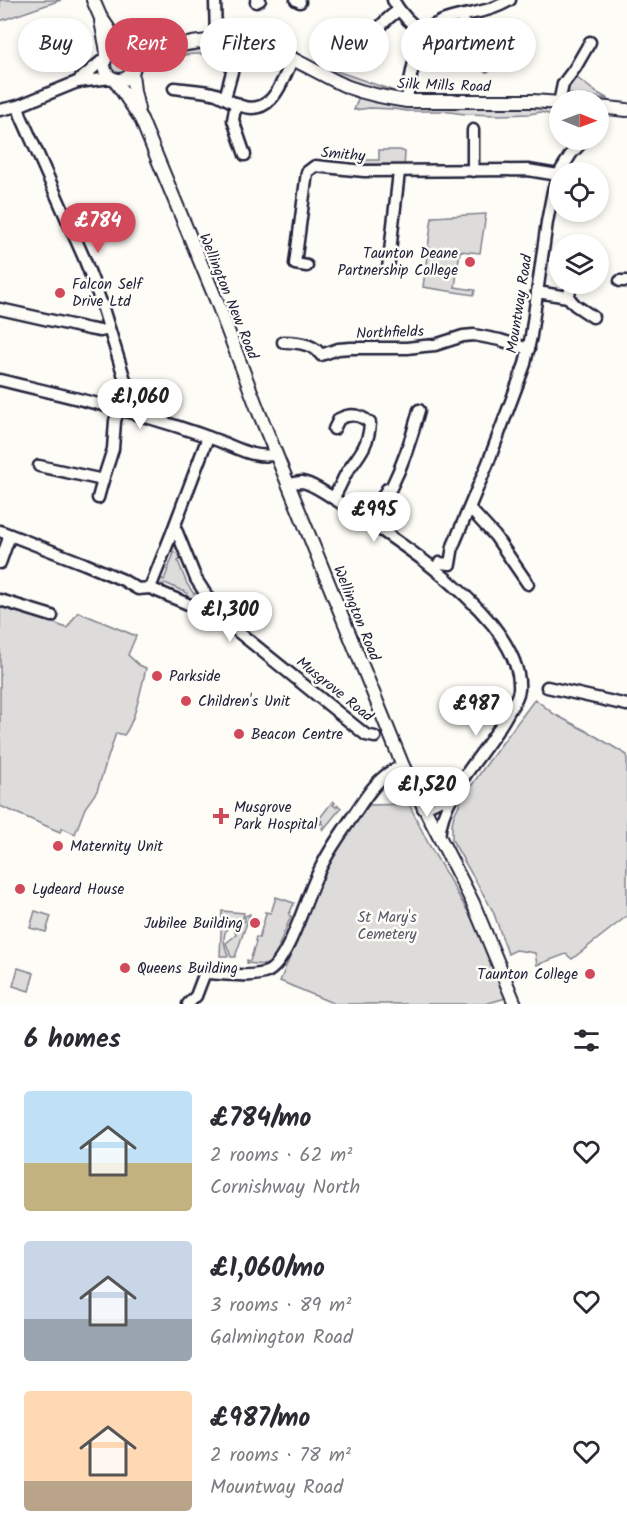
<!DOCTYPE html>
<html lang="en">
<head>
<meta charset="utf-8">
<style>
  :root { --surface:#fff; --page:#f2f2f3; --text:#2b2b33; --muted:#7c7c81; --accent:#d1495b }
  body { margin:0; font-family:Kalam,sans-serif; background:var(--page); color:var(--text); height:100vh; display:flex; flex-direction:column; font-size:22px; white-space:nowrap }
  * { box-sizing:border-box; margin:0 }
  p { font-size:20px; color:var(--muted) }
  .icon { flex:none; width:33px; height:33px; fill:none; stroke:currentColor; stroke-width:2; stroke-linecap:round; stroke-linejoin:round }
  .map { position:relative; height:1004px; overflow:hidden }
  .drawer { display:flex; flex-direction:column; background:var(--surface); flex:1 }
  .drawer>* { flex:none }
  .guide { position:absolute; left:18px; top:18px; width:591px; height:54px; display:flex; gap:12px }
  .needle { width:39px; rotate:91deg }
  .fabs { position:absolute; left:549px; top:90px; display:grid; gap:12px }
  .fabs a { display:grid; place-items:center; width:60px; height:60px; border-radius:50%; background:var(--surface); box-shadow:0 3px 9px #0003; font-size:30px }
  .price { position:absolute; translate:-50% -51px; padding:0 14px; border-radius:21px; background:#fff; color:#222; font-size:20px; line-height:39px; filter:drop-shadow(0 2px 3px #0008) }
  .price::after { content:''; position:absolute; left:50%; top:36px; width:18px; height:14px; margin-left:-9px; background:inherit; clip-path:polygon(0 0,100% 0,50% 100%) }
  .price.active { background:var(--accent); color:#fff }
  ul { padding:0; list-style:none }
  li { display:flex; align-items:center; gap:18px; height:150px; padding:0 24px }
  li span { display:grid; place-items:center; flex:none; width:168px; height:120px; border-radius:6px; color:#555 }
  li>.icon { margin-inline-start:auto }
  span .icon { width:72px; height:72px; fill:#fffc; stroke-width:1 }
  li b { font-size:26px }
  h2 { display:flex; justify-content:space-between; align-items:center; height:72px; padding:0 24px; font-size:26px }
  .chip { padding:0 21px; border-radius:27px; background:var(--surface); box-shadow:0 3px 9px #0003; font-size:21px; line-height:54px }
  .chip.active { background:var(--accent); color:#fff }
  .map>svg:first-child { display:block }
</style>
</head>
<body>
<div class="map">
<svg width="627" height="1004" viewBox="0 0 627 1004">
  <rect width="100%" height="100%" fill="#fdfcf7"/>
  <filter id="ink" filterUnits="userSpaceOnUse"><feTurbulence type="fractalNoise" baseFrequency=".0167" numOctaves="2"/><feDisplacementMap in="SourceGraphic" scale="12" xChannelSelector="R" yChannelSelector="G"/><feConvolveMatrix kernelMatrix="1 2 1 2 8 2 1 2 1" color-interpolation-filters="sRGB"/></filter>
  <g filter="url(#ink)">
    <g fill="#dddcdb" stroke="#807f8b" stroke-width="1.5">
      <path d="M0 0H61L0 21Z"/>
      <path d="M217 47C235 47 270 48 282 64L281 67C274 64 266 63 258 61 232 55 209 52 183 55L184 52Z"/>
      <circle cx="119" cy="65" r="9"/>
      <path d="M311 62 400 93 395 95 350 83Z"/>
      <path d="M573 75 596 92 608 99 572 94 568 92V86Z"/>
      <path d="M359 96C401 115 469 106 515 107 529 107 543 109 557 110L556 116 541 112 529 114 499 115 465 114 442 111H407L393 109 370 108 354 110Z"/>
      <path d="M379 150H400L405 152 404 170 364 169V160H379Z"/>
      <path d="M486 214 480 253 460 251 455 287 475 290 474 295 423 287 432 217Z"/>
      <path d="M173 543 177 544 183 558 178 561 187 584 194 594 199 591 204 599 202 603 200 604 185 598 187 593 165 583 162 589 158 585V577L164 580 174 553 169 550Z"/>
      <path d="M0 605 42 619 67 628 78 612 136 636 128 655 139 665 146 668C142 685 135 722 124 735L116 733 97 791 85 808 75 834 62 828 60 832 0 806Z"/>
      <path d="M535 699 554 714 592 734 627 755V916L572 959 566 954 537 965 535 953 516 950 508 954 493 911 452 840V824L454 815 461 801 483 769Z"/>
      <path d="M333 801 335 803 333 805 336 807 338 805 341 808 323 830 322 828 324 825 322 823 318 825 322 821 319 819Z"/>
      <path d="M409 804 428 843 471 917 501 982 506 998 485 1004H335L280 981 327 868 336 850 353 824 369 805Z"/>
      <path d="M276 897 294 903 289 915 291 916 279 945 280 951 278 957 268 964 264 965 247 963V960L250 961 256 942 255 941 256 937 259 938 266 914 265 912 271 913Z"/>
      <path d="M35 911 51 916 46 932 30 928Z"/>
      <path d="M222 911 244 913 243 918C222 925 221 938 228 956H220Z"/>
      <path d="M250 914 235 957H231L226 943 236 935 233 927 245 921V916Z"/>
      <path d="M18 968 34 973 29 991 13 986Z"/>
    </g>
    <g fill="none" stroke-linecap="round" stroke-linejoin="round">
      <g stroke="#22223b" stroke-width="15">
        <g id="minor">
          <path d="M215 0 216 41"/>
          <path d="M296 0 300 2"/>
          <path d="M393 0C401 14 410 24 424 33"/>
          <path d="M256 2 260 0"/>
          <path d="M461 17 487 65"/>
          <path d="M368 52C376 31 380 23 399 10"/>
          <path d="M78 82 111 78"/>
          <path d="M174 88C188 90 202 90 216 94 224 97 232 103 241 106 273 117 283 79 293 58"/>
          <path d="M225 98 233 68"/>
          <path d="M407 101C408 89 417 41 424 33 429 27 440 21 448 19 469 13 491 12 510 0"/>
          <path d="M236 103 233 120 245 155"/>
          <path d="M559 103 563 84 575 68 590 42"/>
          <path d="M18 106 21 116 84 258 101 302 125 380 126 389 122 409"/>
          <path d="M0 110 18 106 77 82 104 59"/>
          <path d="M473 130V171"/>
          <path d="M307 266 295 264 307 172 315 166 364 171 528 170 558 175"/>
          <path d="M388 269 399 172"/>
          <path d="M620 281H627"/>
          <path d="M537 292 568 297 575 305 593 317"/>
          <path d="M568 297 572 284"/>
          <path d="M0 309 89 329 100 331 109 329"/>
          <path d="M283 342C296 342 314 344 321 355L338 349 351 348H407L424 346 435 345 463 336 474 335 500 340 529 349"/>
          <path d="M0 380C74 398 147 414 219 441 237 448 257 460 276 454"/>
          <path d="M39 466 103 480 113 449 115 421 119 408"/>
          <path d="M289 485C293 483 297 482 302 482 315 484 338 502 350 509 400 543 453 577 492 624 506 642 521 666 519 690 518 697 513 705 509 711 488 753 443 789 439 837"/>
          <path d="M98 498 103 480"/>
          <path d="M333 498C339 490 342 480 347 472 359 455 369 445 370 423 360 414 350 413 339 419L334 429"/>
          <path d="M469 510 472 511 495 536 528 584"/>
          <path d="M369 522 387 489 391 488C404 462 412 437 419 410"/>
          <path d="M173 530 208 437"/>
          <path d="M0 531 85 564 123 580"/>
          <path d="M0 563 10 535"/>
          <path d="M439 563 450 564 453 546 488 463 525 364 531 336 547 222 553 191 558 175 571 154 584 140"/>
          <path d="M126 582 138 589 150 588 173 530 177 532 196 579 221 618 366 735 375 737"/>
          <path d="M150 588 221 618"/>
          <path d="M0 600 52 616"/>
          <path d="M547 687 627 705"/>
          <path d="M423 808 452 794"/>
          <path d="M188 1004 196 996 204 975 207 973C224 974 251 978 267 972 287 964 305 901 315 880 325 856 340 835 355 813 365 798 375 782 390 772 394 769 399 768 403 766"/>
        </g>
      </g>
      <g stroke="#22223b" stroke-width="16">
        <g id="major">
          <path d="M93 0 100 16 123 50"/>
          <path d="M101 21 106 46 107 55"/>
          <circle cx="119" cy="65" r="15"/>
          <path d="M128 52C138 52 149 53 160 50 169 49 178 45 187 44 206 40 227 39 247 43 284 50 314 72 348 87 367 94 387 98 407 101H533L560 103"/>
          <path d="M132 73 134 91 138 109"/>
          <path d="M114 79 141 119 217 302 258 410 403 766 473 903 515 1004"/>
          <path d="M598 107 627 110"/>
        </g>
      </g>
      <use href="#minor" stroke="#fdfcf7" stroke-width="10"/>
      <use href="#major" stroke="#fdfcf7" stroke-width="12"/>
    </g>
  </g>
  <g fill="#d1495b" stroke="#fdfcf7" stroke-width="2">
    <circle cx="470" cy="262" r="6"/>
    <circle cx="60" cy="293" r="6"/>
    <circle cx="157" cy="676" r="6"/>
    <circle cx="186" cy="701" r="6"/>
    <circle cx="239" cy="734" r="6"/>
    <path d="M218 807h6v6h6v6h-6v6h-6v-6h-6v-6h6z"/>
    <circle cx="58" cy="846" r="6"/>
    <circle cx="20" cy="889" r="6"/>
    <circle cx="255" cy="923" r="6"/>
    <circle cx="125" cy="968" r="6"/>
    <circle cx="590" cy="974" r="6"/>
  </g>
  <g text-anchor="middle" stroke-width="5" stroke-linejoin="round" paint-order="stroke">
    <g font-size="15" fill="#22223b" stroke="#fdfcf7">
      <text transform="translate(444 85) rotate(2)" y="5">Silk Mills Road</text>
      <text transform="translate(343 154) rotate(5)" y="5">Smithy</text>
      <text transform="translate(229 296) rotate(68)" y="5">Wellington New Road</text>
      <text transform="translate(519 304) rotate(-81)" y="5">Mountway Road</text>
      <text transform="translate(390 332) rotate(-2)" y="5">Northfields</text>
      <text transform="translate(357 613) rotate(68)" y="5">Wellington Road</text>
      <text transform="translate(335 689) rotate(39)" y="5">Musgrove Road</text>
    </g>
    <g font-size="15" fill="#22223b" stroke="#fdfcf7" text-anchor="start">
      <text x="458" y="258" text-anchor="end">Taunton Deane<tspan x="458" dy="17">Partnership College</tspan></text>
      <text x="72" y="289">Falcon Self<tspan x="72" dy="17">Drive Ltd</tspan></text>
      <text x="169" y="681">Parkside</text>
      <text x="198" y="706">Children's Unit</text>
      <text x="251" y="739">Beacon Centre</text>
      <text x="234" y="812">Musgrove<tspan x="234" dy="17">Park Hospital</tspan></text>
      <text x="70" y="851">Maternity Unit</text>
      <text x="32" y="894">Lydeard House</text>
      <text x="243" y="928" text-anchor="end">Jubilee Building</text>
      <text x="137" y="973">Queens Building</text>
      <text x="578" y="979" text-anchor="end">Taunton College</text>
    </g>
    <g font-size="15" fill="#5a5a6b" stroke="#fdfcf7">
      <text x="387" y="922">St Mary's<tspan x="387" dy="17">Cemetery</tspan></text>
    </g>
  </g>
</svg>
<div class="fabs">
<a><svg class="needle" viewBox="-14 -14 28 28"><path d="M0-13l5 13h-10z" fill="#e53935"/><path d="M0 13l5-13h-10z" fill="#7c7c81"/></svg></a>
<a><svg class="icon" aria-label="locate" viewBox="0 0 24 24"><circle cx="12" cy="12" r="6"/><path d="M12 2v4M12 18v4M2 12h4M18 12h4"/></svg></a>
<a><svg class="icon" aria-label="layers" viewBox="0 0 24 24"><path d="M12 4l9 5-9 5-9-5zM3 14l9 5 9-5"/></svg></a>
</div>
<b class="price active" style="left:98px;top:254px">£784</b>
<b class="price" style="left:140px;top:430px">£1,060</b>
<b class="price" style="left:374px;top:543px">£995</b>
<b class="price" style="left:230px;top:643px">£1,300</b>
<b class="price" style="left:476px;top:737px">£987</b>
<b class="price" style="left:427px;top:818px">£1,520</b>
<div class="guide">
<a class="chip">Buy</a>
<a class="chip active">Rent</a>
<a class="chip">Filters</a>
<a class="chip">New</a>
<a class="chip">Apartment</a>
</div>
</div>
<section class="drawer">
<h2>6 homes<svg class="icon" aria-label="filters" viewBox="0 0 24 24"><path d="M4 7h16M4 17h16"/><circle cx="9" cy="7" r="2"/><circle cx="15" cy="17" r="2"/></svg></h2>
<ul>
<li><span style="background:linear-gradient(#bfe0f5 60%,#c2b280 0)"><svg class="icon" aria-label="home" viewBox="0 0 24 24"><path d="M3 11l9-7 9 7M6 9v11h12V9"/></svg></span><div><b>£784/mo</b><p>2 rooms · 62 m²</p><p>Cornishway North</p></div><svg class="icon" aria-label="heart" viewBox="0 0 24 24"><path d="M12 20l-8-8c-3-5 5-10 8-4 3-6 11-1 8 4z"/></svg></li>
<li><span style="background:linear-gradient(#c9d6e8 65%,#9aa5b1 0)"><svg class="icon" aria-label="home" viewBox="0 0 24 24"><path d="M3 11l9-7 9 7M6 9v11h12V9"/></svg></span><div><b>£1,060/mo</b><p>3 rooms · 89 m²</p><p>Galmington Road</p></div><svg class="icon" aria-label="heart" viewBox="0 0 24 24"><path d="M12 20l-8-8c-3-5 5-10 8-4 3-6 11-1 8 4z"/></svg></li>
<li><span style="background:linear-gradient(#ffd9b3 75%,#b9a48a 0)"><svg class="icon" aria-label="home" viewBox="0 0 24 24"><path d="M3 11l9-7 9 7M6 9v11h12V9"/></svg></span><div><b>£987/mo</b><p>2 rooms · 78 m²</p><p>Mountway Road</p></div><svg class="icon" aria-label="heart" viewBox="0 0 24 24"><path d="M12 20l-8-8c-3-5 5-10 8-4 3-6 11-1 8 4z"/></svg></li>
</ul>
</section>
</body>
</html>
